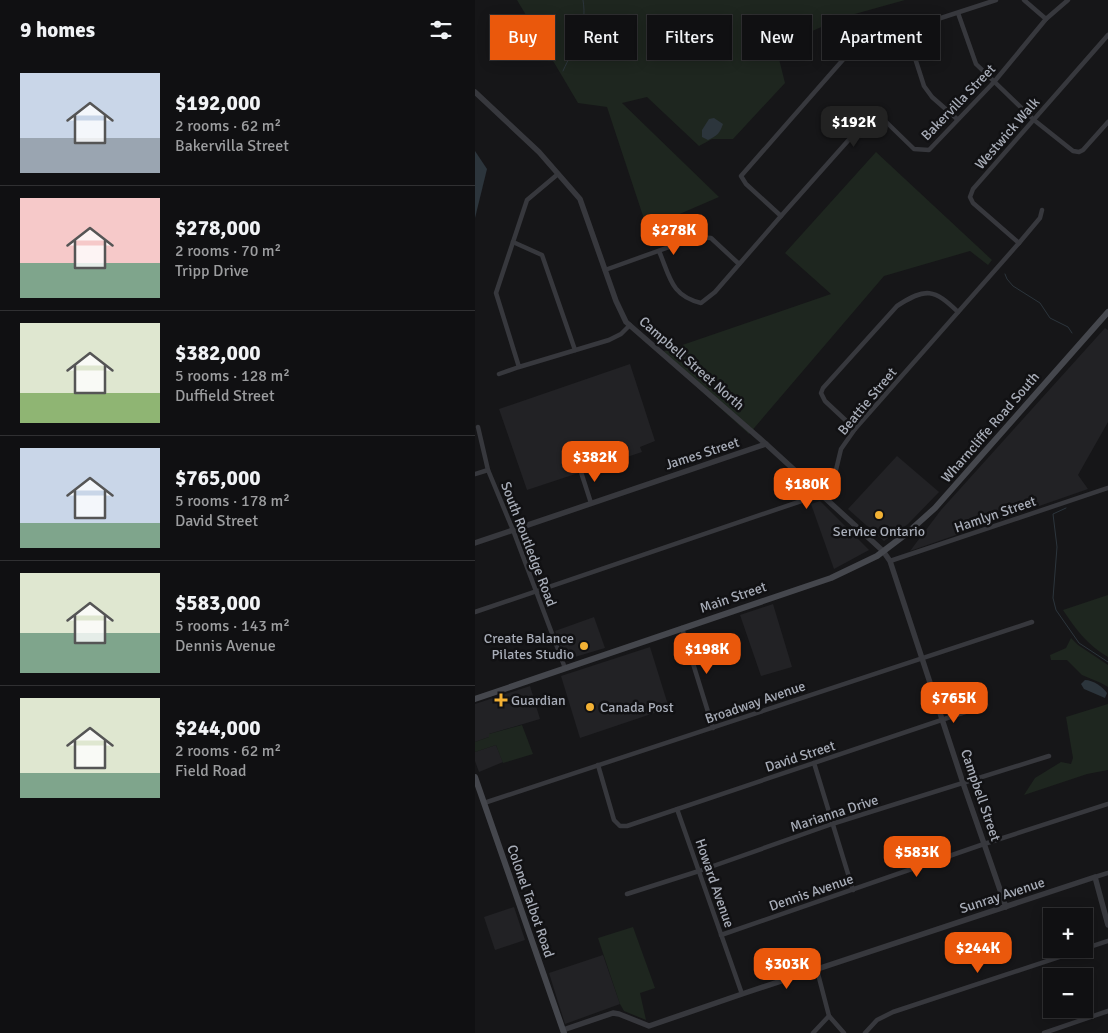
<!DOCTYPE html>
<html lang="en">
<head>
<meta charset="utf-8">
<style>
  :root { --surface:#101012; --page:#1e1e20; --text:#f1f3f6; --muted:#9c9d9f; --line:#303032; --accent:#ea580c }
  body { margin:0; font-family:Signika,sans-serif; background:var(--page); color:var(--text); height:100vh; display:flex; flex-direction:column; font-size:19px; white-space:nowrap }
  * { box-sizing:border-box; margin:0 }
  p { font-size:16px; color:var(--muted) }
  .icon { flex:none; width:28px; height:28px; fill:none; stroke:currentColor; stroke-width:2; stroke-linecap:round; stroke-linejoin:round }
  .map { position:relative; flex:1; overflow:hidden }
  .side { display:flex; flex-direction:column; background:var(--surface); width:475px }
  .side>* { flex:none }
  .banner { position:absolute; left:15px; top:15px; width:475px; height:45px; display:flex; gap:10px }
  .controls { position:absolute; left:568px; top:908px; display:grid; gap:10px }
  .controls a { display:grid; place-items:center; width:50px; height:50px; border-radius:0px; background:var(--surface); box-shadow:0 2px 12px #0003,0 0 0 1px var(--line); font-size:25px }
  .price { position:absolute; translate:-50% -42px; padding:0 11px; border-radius:10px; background:var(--accent); color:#fff; font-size:16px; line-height:32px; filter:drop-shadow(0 1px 2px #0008) }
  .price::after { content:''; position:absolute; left:50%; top:30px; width:15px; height:11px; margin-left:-8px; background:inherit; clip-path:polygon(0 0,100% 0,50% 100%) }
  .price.active { background:#222; color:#fff }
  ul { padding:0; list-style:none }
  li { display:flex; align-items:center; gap:15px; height:125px; padding:0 20px }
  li+li { border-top:1px solid var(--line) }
  li span { display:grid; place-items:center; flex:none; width:140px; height:100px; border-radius:0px; color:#555 }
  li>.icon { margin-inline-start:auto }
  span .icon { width:60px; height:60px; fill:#fffc; stroke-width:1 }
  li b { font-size:21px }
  h2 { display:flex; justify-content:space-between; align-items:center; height:60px; padding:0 20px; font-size:21px }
  .pill { padding:0 18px; border-radius:0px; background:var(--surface); box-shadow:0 2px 12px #0003,0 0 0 1px var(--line); font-size:18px; line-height:45px }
  .pill.active { background:var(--accent); color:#fff }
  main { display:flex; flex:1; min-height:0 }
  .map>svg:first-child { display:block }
</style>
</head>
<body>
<main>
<section class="side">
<h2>9 homes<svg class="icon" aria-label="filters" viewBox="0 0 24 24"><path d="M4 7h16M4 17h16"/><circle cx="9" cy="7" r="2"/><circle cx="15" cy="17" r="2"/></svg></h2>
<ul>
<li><span style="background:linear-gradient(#c9d6e8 65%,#9aa5b1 0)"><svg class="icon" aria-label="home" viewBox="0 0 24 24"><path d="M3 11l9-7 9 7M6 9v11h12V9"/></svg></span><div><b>$192,000</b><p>2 rooms · 62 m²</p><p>Bakervilla Street</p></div></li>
<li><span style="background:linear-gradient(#f6c9c9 65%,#7fa58c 0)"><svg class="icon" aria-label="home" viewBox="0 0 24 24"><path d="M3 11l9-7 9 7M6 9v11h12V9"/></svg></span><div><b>$278,000</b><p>2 rooms · 70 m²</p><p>Tripp Drive</p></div></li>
<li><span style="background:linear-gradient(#dfe7d0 70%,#8fb573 0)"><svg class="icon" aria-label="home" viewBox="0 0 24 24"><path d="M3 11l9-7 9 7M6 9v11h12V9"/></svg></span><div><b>$382,000</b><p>5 rooms · 128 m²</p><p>Duffield Street</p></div></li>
<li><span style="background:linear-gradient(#c9d6e8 75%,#7fa58c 0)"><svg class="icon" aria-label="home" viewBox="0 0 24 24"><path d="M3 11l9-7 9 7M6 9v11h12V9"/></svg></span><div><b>$765,000</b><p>5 rooms · 178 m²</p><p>David Street</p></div></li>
<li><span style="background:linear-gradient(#dfe7d0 60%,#7fa58c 0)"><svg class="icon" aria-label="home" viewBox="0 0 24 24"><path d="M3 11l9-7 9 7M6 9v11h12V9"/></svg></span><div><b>$583,000</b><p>5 rooms · 143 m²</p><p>Dennis Avenue</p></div></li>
<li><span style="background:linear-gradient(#dfe7d0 75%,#7fa58c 0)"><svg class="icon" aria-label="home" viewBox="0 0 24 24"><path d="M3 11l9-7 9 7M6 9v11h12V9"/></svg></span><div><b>$244,000</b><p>2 rooms · 62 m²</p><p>Field Road</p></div></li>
</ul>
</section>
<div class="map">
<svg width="633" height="1033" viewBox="0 0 633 1033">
  <rect width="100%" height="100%" fill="#161618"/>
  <g fill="#222225">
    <path d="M630 328 633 330V422L603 475 613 489 435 551 466 510Z"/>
    <path d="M155 364 180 441 165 447 167 452 52 490 24 409Z"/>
    <path d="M422 456 464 492 433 524 409 541 373 509Z"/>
    <path d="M345 501 394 550 359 569 336 504Z"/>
    <path d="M298 604 317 667 286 676 265 615Z"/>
    <path d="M119 617 130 648 90 660 80 631Z"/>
    <path d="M175 647 194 708 105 738 86 676Z"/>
    <path d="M55 686 65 719 14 734V737L0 742V704Z"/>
    <path d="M21 745 28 762 4 772 0 761V752Z"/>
    <path d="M39 907 50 940 20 950 9 917Z"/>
    <path d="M128 955 145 1004 90 1024 74 973Z"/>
  </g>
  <g fill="#1e261f">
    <path d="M42 0H430L369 17 301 47 310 83 258 139H237L224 146 172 97 147 103 244 197 172 228 132 107 103 103Z"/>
    <path d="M401 152 517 260 513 265 495 251 409 276 274 434 184 353 356 294 310 253Z"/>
    <path d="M633 595V657C613 646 600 628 588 610Z"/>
    <path d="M596 638 603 645 633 665V687L626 683 607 675 592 660H576L575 655 591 648Z"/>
    <path d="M633 704V770L612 774 549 795 560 778 586 762 596 764 598 758 591 717Z"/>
    <path d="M47 725 58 754 28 763 21 745 0 752V742L14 737V734Z"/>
    <path d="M158 927 180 988 165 993 171 1020 149 1011 145 1004 123 938Z"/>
  </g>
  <g fill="#2c353c">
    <path d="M239 118 248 124C245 133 242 136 233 140L227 137V130L234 119Z"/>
    <path d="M0 151 12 169 0 218Z"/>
    <path d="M610 680C618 680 628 687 632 693L630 698 609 689 606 684Z"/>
  </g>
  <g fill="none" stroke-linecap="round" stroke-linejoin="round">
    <g stroke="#2c353c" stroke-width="1">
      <path d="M88 71C99 46 113 29 108 0"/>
      <path d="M530 274 532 279 538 286 565 303 575 318 593 327 597 333"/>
      <path d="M591 508 578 514 582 547 578 598 581 610 604 643 633 662"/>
    </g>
    <g stroke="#37383d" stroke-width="4.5">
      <path d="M549 0 571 19"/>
      <path d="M483 13 501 64 559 120 598 151 604 152 608 150 633 122"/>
      <path d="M431 30 449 86 457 97 482 119"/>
      <path d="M83 174 52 200 21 293 44 367 134 340 146 334 155 325"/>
      <path d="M306 216 271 184 266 176 380 46 521 0"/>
      <path d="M38 242 67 255 100 350"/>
      <path d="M544 243 498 203 495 197 498 189 633 35"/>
      <path d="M184 251C195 277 196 296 226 303L240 292 306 216 395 116 406 117 439 149 454 150 519 82 571 19 593 0"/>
      <path d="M130 270 222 237 236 238 264 264"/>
      <path d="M24 374 44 367"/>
      <path d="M3 427 13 470 38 530 90 668"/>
      <path d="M380 429 350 401 346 393 348 388 422 306C451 287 459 289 483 312"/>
      <path d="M105 469 116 503"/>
      <path d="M0 474 13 470"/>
      <path d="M415 561 633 488"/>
      <path d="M0 612 347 494 360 474 366 449 380 429 544 243 565 218 567 210"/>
      <path d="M207 628 238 728"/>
      <path d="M339 763 378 890"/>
      <path d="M123 765 139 820 145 826H152L511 705"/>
      <path d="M9 803 557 622"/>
      <path d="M202 809 267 994"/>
      <path d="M620 877 633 873"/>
      <path d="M152 894 224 871 357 824 574 756"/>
      <path d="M246 935 506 845 633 804"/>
      <path d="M342 970 354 1016 369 1033"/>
      <path d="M338 1033 354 1016"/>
      <path d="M390 1033 402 1020 418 1012 633 941"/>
      <path d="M569 1033 633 1011"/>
    </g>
    <g stroke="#37383d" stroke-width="5.5">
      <path d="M0 92 64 152 105 199 141 301 151 322 291 444 408 551 415 561 488 783 531 907"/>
      <path d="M0 543 291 444"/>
      <path d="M88 1030 138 1013 144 1014 174 1026 267 994 620 877 633 925"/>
    </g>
    <g stroke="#45474d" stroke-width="6">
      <path d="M0 699 356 578 402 556 431 534 460 508 633 312"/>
      <path d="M0 777 89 1033"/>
    </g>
  </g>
  <g fill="#f2b134" stroke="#111113" stroke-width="2">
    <circle cx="404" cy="515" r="5"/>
    <circle cx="109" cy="646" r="5"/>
    <path d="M23.5 692.5h5v5h5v5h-5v5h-5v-5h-5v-5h5z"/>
    <circle cx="115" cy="707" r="5"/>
  </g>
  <g text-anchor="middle" stroke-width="5" stroke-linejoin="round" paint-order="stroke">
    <g font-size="14" fill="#a8adb8" stroke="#111113">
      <text transform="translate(483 102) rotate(-46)" y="5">Bakervilla Street</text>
      <text transform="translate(532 133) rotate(-49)" y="5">Westwick Walk</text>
      <text transform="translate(217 363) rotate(41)" y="5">Campbell Street North</text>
      <text transform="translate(392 401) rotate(-50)" y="5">Beattie Street</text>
      <text transform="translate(515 427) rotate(-49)" y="5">Wharncliffe Road South</text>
      <text transform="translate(227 453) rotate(-18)" y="5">James Street</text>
      <text transform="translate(520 514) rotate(-19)" y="5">Hamlyn Street</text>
      <text transform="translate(54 544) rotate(69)" y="5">South Routledge Road</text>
      <text transform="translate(258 597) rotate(-19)" y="5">Main Street</text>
      <text transform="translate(280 702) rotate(-19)" y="5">Broadway Avenue</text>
      <text transform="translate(325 756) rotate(-18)" y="5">David Street</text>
      <text transform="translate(506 795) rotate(71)" y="5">Campbell Street</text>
      <text transform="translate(359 813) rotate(-18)" y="5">Marianna Drive</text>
      <text transform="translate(240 883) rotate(71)" y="5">Howard Avenue</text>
      <text transform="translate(336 892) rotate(-19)" y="5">Dennis Avenue</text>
      <text transform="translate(527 895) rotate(-18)" y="5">Sunray Avenue</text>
      <text transform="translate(56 901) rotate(71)" y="5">Colonel Talbot Road</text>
    </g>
    <g font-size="14" fill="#a8adb8" stroke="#111113" text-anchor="start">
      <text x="404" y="536" text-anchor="middle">Service Ontario</text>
      <text x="99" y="643" text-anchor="end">Create Balance<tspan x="99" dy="16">Pilates Studio</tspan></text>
      <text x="36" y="705">Guardian</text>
      <text x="125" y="712">Canada Post</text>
    </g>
  </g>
</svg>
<div class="controls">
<a>+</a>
<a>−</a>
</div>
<b class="price active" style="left:379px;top:148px">$192K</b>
<b class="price" style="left:199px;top:256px">$278K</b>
<b class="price" style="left:120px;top:483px">$382K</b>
<b class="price" style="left:332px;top:510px">$180K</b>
<b class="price" style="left:232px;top:675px">$198K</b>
<b class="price" style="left:479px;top:724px">$765K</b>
<b class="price" style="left:442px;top:878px">$583K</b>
<b class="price" style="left:503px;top:974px">$244K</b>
<b class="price" style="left:312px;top:990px">$303K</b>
<div class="banner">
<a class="pill active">Buy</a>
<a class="pill">Rent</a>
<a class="pill">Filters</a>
<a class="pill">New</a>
<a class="pill">Apartment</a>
</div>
</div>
</main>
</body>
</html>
